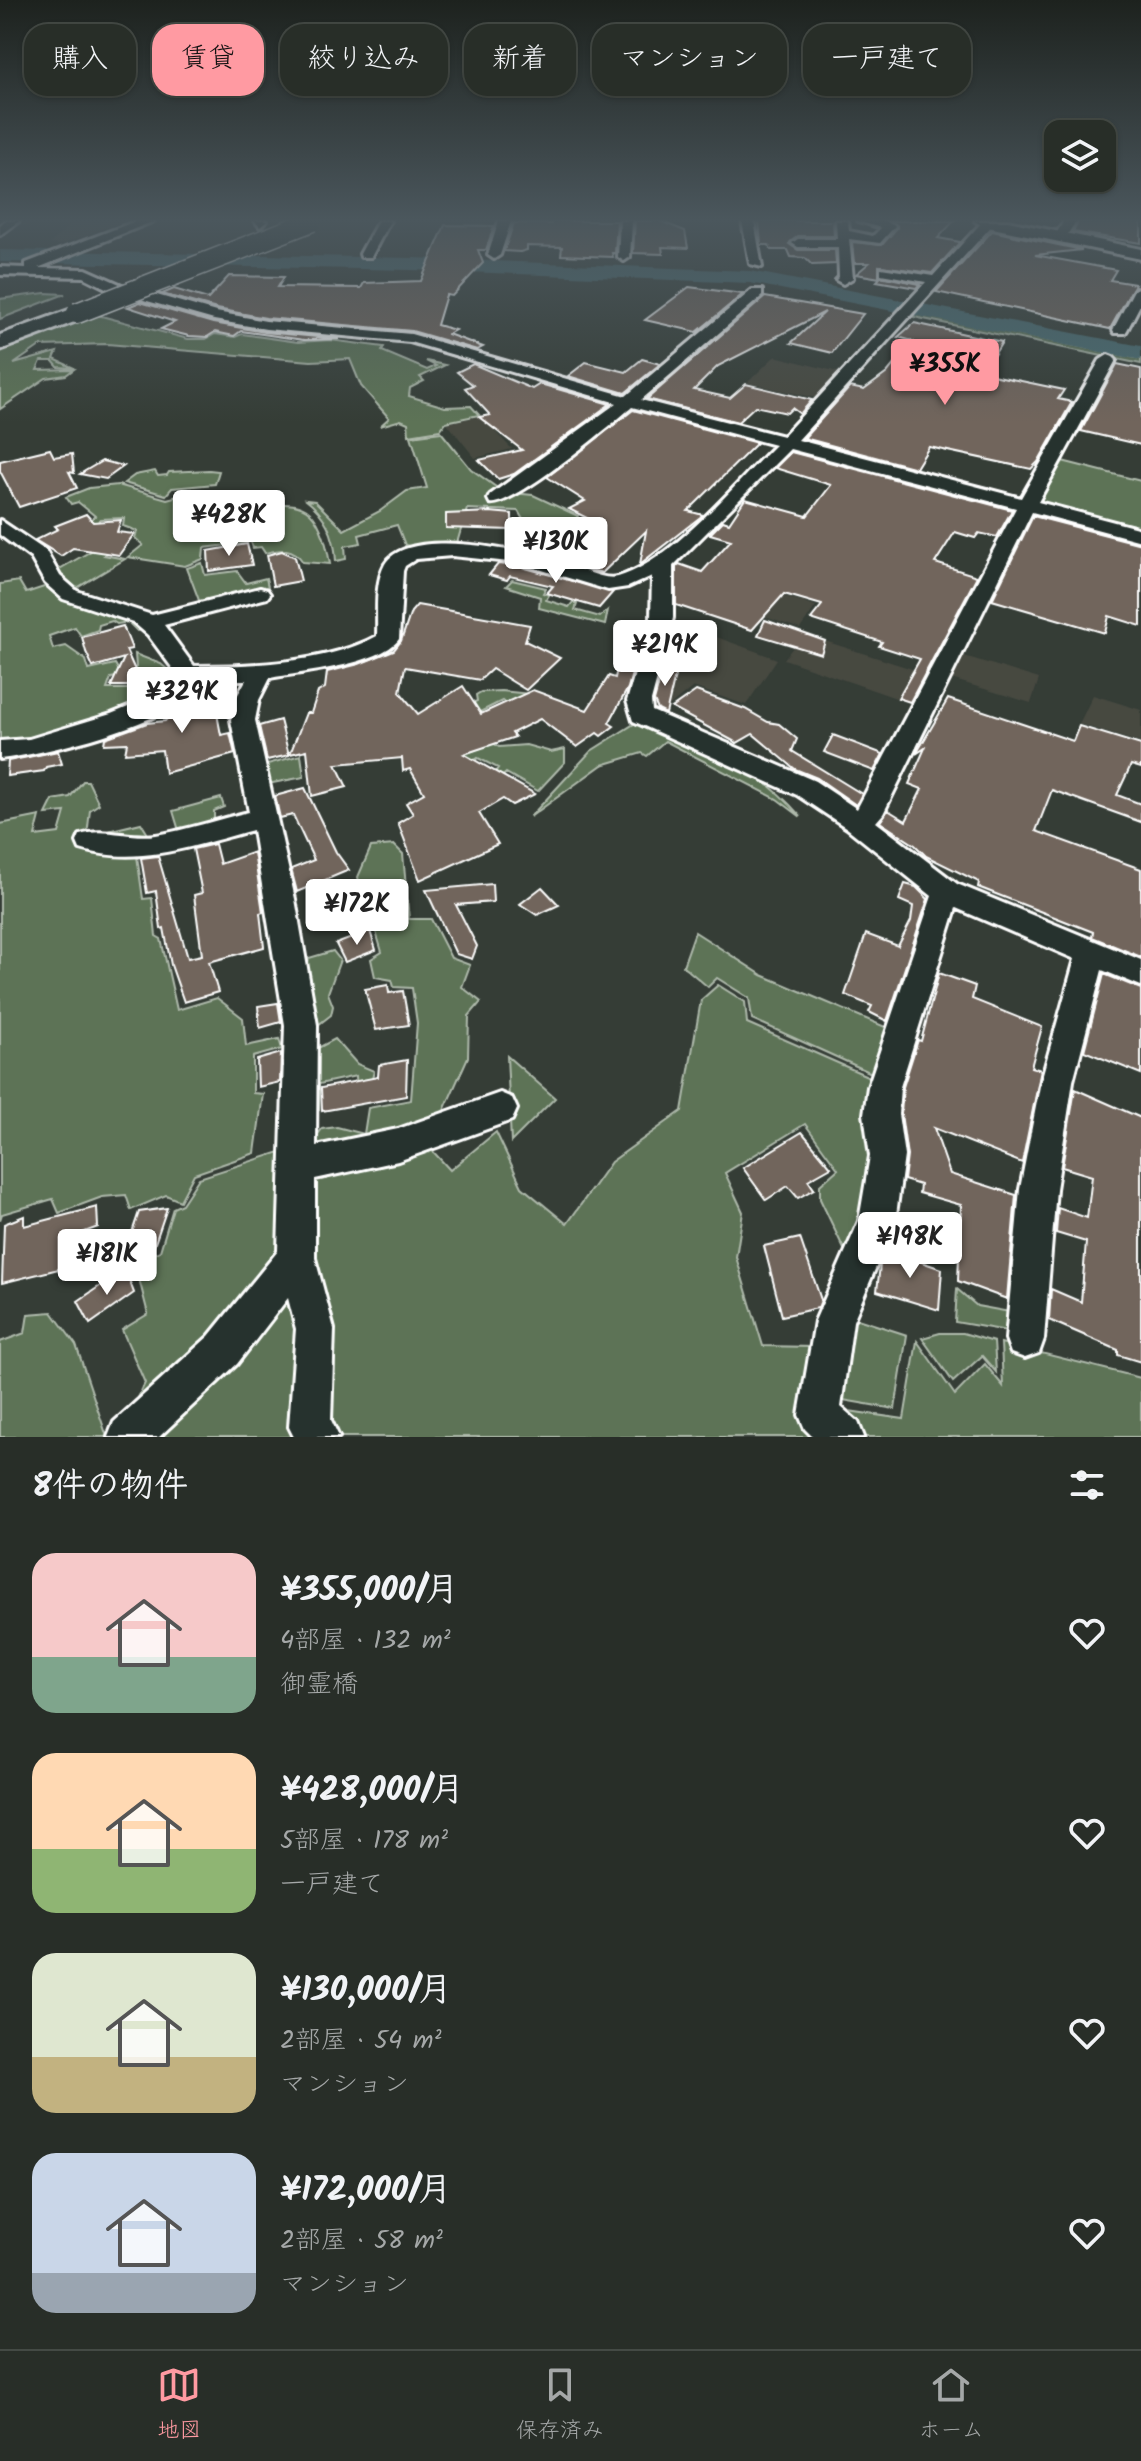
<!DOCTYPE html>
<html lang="ja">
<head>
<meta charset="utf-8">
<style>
  :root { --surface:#282e28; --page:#303630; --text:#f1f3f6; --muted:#a5a8a8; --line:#444a45; --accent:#ff9aa2 }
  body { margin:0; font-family:Kalam,"Klee One",sans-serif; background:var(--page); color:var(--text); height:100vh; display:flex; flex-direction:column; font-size:30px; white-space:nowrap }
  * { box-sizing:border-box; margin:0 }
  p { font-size:26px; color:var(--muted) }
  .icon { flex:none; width:44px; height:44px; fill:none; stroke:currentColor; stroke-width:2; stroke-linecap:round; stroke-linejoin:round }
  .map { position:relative; height:1437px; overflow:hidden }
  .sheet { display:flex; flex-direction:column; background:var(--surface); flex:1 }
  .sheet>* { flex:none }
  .top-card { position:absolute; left:24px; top:24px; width:1094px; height:72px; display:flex; gap:16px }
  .tools { position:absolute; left:1044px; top:120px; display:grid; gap:16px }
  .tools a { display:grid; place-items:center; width:72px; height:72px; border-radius:16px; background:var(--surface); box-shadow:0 2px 6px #0004,0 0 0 2px var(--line); font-size:40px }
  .price { position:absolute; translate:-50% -68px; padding:0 18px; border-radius:8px; background:#fff; color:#222; font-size:26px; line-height:52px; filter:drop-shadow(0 2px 4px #0008) }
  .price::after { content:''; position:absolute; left:50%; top:48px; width:24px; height:18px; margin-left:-12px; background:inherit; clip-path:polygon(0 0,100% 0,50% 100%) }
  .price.selected { background:var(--accent); color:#111 }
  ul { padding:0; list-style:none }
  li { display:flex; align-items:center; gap:24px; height:200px; padding:0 32px }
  li span { display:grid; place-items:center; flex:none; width:224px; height:160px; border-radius:24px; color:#555 }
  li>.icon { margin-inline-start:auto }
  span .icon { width:96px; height:96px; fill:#fffc; stroke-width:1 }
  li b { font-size:34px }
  h2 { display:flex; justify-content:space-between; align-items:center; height:96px; padding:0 32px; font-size:34px }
  .chip { padding:0 28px; border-radius:24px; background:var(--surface); box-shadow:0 2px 6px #0004,0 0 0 2px var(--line); font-size:28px; line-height:72px }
  .chip.selected { background:var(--accent); color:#111 }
  .tab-bar { display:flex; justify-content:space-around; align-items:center; height:112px; border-top:2px solid var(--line); background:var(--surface); font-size:22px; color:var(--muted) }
  .tab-bar a { display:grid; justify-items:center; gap:4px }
  .tab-bar .selected { color:var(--accent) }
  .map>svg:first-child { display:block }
</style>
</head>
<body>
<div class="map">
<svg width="1141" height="1437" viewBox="0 0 1141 1437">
  <rect width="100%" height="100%" fill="#353d36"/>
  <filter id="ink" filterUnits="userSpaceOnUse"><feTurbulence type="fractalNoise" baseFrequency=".0125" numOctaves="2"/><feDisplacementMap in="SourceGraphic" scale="16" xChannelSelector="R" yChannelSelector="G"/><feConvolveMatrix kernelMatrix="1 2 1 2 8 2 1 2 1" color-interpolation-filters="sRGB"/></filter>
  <g filter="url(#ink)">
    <g fill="#474941">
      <path d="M18 221H124L61 245 50 244 68 226 14 225Z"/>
      <path d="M775 356 842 373 816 398 747 383Z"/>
      <path d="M480 416 512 449 475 458 447 423Z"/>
      <path d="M715 574 816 606 800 629 699 594Z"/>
      <path d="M672 621 777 659 746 705 693 687 660 714 652 708 650 697Z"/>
      <path d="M803 634 934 676 919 706 784 659Z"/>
      <path d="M961 655 1039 679 1031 703 948 678Z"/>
      <path d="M1093 695 1141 710V743L1079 724Z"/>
    </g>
    <g fill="#5d7357" stroke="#aeb9ab" stroke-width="2">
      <path d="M45 293 65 294 0 319V299Z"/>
      <path d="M90 313 188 339H206L215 334 235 337 242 334 298 342 330 340 384 347 382 351 427 370 436 366 426 361 445 365 420 377 424 381 410 388 409 396 445 407 471 406 479 415 446 422 440 430 409 435 408 423 401 420 380 426 389 418 361 386 350 359 311 361 107 344 40 346 14 364 57 352 54 359 74 368 58 367 53 361H41L37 370 74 369 66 375 46 378 0 409V346Z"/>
      <path d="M916 314 1141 359V364L914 317Z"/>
      <path d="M441 432 471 469 503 492 533 495 578 516 569 531 557 533 563 541 555 545 535 540 518 511 467 509 457 543 420 548 405 545 397 525 359 535 361 543 345 546 346 559 336 561C335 537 326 515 306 500L315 501 344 530 380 511 407 491 427 488 411 436Z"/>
      <path d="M1062 461 1141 481V530L1039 504Z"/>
      <path d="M209 470 219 471 215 484 172 488 166 495 124 483 135 475 155 471 158 476 167 475 169 472Z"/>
      <path d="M118 485 167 499 186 494 211 496 213 504C277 517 315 472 330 564L303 562C293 546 281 549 265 553L261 547 253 548 251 542 204 548 203 559 185 566 128 557 143 545 135 538 137 531 123 526 124 518 101 519 95 524 86 523 95 516 78 502 71 504 66 497 89 488Z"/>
      <path d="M93 550H108L104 555 125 559 75 589 58 580 56 571Z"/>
      <path d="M202 563 205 575 237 571 246 583 266 578 268 587 200 603 187 568Z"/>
      <path d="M512 580 546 588 543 593 549 595 546 600 569 607 573 602 577 604 575 610 600 617 608 610 605 625 539 608 540 597 506 586Z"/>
      <path d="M19 581 26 593 50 585 113 610 149 629 137 631 128 622 117 624 112 621 99 625 98 630 81 636 75 627 49 636 53 649 66 646 86 660 89 670 115 664 122 676 111 678 107 689H142L150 673 131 671 136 667 135 654 161 664 176 677C173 681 169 687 165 691 139 716 37 742 0 746V584Z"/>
      <path d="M501 691 530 694 519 703 526 713 521 716 502 701 440 732 457 757 493 743 499 747 526 745 551 752 565 749V762L538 791 506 773 492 786 487 783 498 768 478 758 459 771 441 760 431 718 455 705 462 708 477 701 476 695 481 692Z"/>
      <path d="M642 719C703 748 756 763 801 817L777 799 665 741 647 756 642 753 602 765 530 817 591 751Z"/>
      <path d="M301 755 304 777 262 785 260 766Z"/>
      <path d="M83 781H88L99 804 90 810 87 836 141 823 157 849 137 856 143 899 152 898 156 936 161 939 177 1010 217 998 243 1018 246 1046 279 1039 282 1049 253 1057V1093L263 1094 255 1153 194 1174 180 1201 166 1195 131 1210 126 1195 102 1197 59 1213 53 1199 2 1214 0 1220V824L40 816 35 836 59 833 65 812 46 814 53 800 70 797Z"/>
      <path d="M221 798 224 807 214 811V824L180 834 173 811Z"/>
      <path d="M394 845 403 854 409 919H431L451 958 470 965 462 987 481 1002 469 1016 468 1057 428 1146 450 1170 496 1132 522 1187 567 1224 611 1162 682 1111 701 1000 718 985 745 1002 747 1023 874 1079 876 1174 851 1264 820 1199V1185L838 1169 805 1124 725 1173 743 1212 736 1257 763 1346 813 1347 835 1409 904 1419 917 1341 955 1395 985 1364 1003 1386 1001 1343 1141 1378V1437H145L301 1249 309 1146 322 1129 337 1127 364 1134 368 1108 411 1100 417 1023 412 988 394 987 392 980 375 977 371 959 382 952 374 925 386 921 380 900H364L358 877 371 847Z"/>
      <path d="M695 932 762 975 890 1029 876 1075 752 1019 749 998 717 978 708 987 683 966Z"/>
      <path d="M333 951 340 960 328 993 333 1006 331 1015 318 1025 304 981 309 958Z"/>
      <path d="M335 1039 357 1064 374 1071 370 1087 357 1090 356 1076 319 1084V1110L311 1108 318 1048Z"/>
      <path d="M507 1056 555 1098 511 1142Z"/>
      <path d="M286 1150 288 1254 219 1341 130 1415 145 1383 122 1330 148 1314 135 1263 160 1251 173 1208 182 1204 199 1178Z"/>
      <path d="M957 1289 977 1306 1010 1312 1013 1332 955 1322Z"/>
      <path d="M52 1312 76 1345 107 1437H0V1342L25 1333 28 1314Z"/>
      <path d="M848 1316 907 1335 895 1409 837 1399Z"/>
      <path d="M940 1333H963L994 1342 996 1372 982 1356 953 1382 922 1338Z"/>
    </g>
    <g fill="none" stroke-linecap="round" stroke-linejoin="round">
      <path fill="#4a6c71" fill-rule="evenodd" d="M0 250 412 258 750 271 1141 346V360L750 283 412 270 0 262Z"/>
    </g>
    <g fill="#71655b" stroke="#fff" stroke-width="2">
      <path d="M552 221H617L615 253H612L613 257 561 255 562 247 527 246V250L520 252 504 251 514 223 551 224Z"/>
      <path d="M635 221H660L685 231 688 248 662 247 663 254 633 253Z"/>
      <path d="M759 221H833L834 236H798L789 244 798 250H835L836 264 812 265 805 258 791 257 788 250H771L769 245H761Z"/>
      <path d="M892 221H954L938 238 960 242 932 273 879 266V276L920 284 916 288 877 281 880 278 856 274 869 263H854L852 242 882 245 897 228Z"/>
      <path d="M1079 221H1141V243L1073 232Z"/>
      <path d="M445 225 494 226 486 250H478L483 263 452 296 446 295 437 325 455 330 448 334 483 347 477 350 412 331 266 318 217 309 162 294 174 289 208 299 229 276 284 277 278 287 361 288 364 283 421 281Z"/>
      <path d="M992 231 1082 250 1035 255 1116 270 1110 280 1135 284 1110 329 936 292Z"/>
      <path d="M689 287 743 294 697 332 645 320Z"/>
      <path d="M765 297 863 314 832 353 791 343 825 312 718 366 694 390 730 398 746 384 812 400 800 414 792 408 787 413 755 406 738 422 647 399Z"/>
      <path d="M140 302 213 323 265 332 339 339 304 340 241 331 234 336 215 332 207 337 189 336 161 329 175 322 128 307Z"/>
      <path d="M914 323 1002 342 983 373 1064 390 1058 399 1072 402 1038 462 1031 469 929 447 916 468 804 438 850 387 864 390 887 373 913 341 898 337Z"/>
      <path d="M642 359 660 364 625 393 568 376 586 362 626 372Z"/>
      <path d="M473 364 532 389 540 384 610 404 514 474 498 479 479 460 522 450 479 417 490 415 465 388 473 385 457 372Z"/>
      <path d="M1117 364 1141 369V445L1081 431Z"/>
      <path d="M633 410 757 443 688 511 703 515 640 564 646 531 602 573 547 556 571 537 567 535 593 521 569 509 585 501 547 477Z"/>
      <path d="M50 449 54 457 72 454 74 473 69 472 77 488 19 507 0 471V461Z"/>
      <path d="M791 452 1012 510 997 537 979 533 975 538 955 532 935 563 977 576 910 702 898 698 920 659 879 646 882 642 811 619 822 605 784 594 752 630 676 605V567L679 564 702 572 731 540 710 534 723 521 729 523 745 499 807 516 831 485 775 468Z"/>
      <path d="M102 461 124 466 106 479 80 474Z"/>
      <path d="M490 512 512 514V530L446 528V514Z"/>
      <path d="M86 514 93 522 121 520 117 532 134 534 119 555 73 548 61 556 35 540 58 529 55 526Z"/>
      <path d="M1033 516 1141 544V626L1109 616 1105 633 992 600Z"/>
      <path d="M247 544 252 565 209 571 208 551Z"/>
      <path d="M282 551 295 557 301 581 273 586 267 555Z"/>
      <path d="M498 564 518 566 613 592 599 608 547 593 553 586 510 576 507 580 489 575Z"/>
      <path d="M417 605 530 625 525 641 560 658 526 690 492 669 480 680 405 667 400 692 418 714 463 686 481 714 533 690 587 710 609 676 615 678 618 665 634 666 628 688 609 723 614 726 601 736 597 733 577 747 540 719 512 733 515 737 464 754 535 794 512 805 503 799 479 813 498 844 420 880 398 823 413 814 406 803 424 793 410 769 403 771 402 758 336 764 347 787 312 796 307 750 290 754 306 713H311L318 692 325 688 327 672 359 664 394 650 401 641 411 612Z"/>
      <path d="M765 620 825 641 821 654 758 635Z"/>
      <path d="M123 626 132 649 126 650 142 686H111L124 658 93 667 86 652 82 637Z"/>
      <path d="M664 665 677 667 666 714 658 710 654 701Z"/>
      <path d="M696 691 745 709 768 722 779 724 797 739 792 751 862 794 856 805 817 778 795 769 753 734 737 743 672 708Z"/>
      <path d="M191 692H213L221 735 230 733 235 754 165 773 162 750 125 753 127 743 104 744 105 738 147 723 165 721Z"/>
      <path d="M948 699 1073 741 1079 726 1141 745V768L1131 765 1117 795 1141 804V822L1052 790 1036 831 1141 869V957L1092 937 1093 932 978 887 979 882 926 856 915 845 880 822 888 810 906 821 922 789 909 784 925 748 916 754Z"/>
      <path d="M280 720 289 755 267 760 259 726Z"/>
      <path d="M833 735 883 754 874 771 824 752Z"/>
      <path d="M58 751 62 764 46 767 44 771 7 776 8 761Z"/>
      <path d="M305 788 336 852 349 870 297 892 291 869 314 860 293 815 280 818 275 796Z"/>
      <path d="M215 844 220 864 254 852 263 912 260 913 264 947 209 962 218 992 184 1002 171 965 164 928 161 929 156 891 147 893 141 858 158 856 188 958 202 955 194 895 202 893 193 849Z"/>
      <path d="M492 884 493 902 456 905 477 946 472 959 456 954 426 890Z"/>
      <path d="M905 884 916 887 928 899 887 1021 869 1012 872 1006 845 995 866 934 898 946 911 921 913 906 899 900Z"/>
      <path d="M542 887 559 905 537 915 520 904Z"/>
      <path d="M370 931 376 950 345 962 336 944Z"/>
      <path d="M939 973 975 986 972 999 1042 1027 1031 1067 1041 1070 1022 1163 934 1128 950 1174 1016 1195 1007 1299 958 1281 961 1205 919 1193 920 1185 904 1180 907 1156 901 1114 903 1087 918 1040 921 1041Z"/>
      <path d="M1104 974 1141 989V1074L1084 1051Z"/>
      <path d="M388 985 389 993 403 991 409 1025 376 1030 365 989Z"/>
      <path d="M278 1003 281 1022 260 1028 258 1006Z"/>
      <path d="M281 1053 280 1082 258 1087 257 1060Z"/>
      <path d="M407 1060 406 1096 322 1111 321 1088 378 1077 379 1065Z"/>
      <path d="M1075 1089 1141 1118V1362L1118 1355V1350L1049 1320 1051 1289 1081 1302 1086 1242 1056 1233 1058 1208 1087 1218 1092 1176 1062 1167Z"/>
      <path d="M802 1132 831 1167 808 1180 814 1189 798 1198 788 1186 766 1200 743 1168Z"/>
      <path d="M97 1207 98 1227 82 1233 79 1264 2 1283 4 1224 24 1216V1226Z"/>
      <path d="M167 1208 154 1246 127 1247 139 1212Z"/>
      <path d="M800 1238 821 1300 818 1308 782 1316 764 1246Z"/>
      <path d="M886 1250 942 1269 939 1310 877 1291 880 1265Z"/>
      <path d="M125 1269 134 1293 90 1324 78 1301Z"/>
    </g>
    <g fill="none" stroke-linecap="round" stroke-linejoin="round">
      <g stroke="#fff" stroke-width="6">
        <g id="minor">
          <path d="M5 221H19L0 235V225Z"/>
          <path d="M136 221H154L38 268 86 269 122 285 216 312 266 321 411 334 626 396 752 290H762V296L641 400 783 436 926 282 881 274V268L933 276 983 221H996L798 440 1021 498 1100 360 1108 355 1113 357 1116 360 1038 502 1141 529V541L1032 512 883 814 876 822 957 884 1141 960V986L1102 970 1073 1081 1056 1189 1044 1339 1039 1353 1025 1358 1011 1353 1006 1339 1020 1189 1041 1081 1075 959 956 908 900 1087 898 1114 904 1156 895 1222 853 1321 841 1407 858 1422 864 1437H813L805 1429 799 1415 815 1321 859 1221 870 1156 864 1114 868 1087 932 896 847 828 797 795 633 721 627 701 651 618 652 576 628 587 608 590 519 563 452 556 416 559 405 566 403 571 399 639C380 665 302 672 270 678L259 700 255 720 295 899 317 1025 316 1146 398 1129 500 1093 512 1098 517 1109 512 1120 398 1161 315 1179V1258L334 1329 331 1420 339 1437H294L289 1427 296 1329 288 1298 237 1364 159 1437H108L114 1422 209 1336 278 1251 285 1025 253 830C196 845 139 867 80 849L77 842 80 835C104 827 131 839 156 835 187 830 219 819 249 812L231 720 235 700 246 680H195C190 688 184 700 176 705 135 730 49 753 0 759V741L29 739 111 714 163 693 176 673 148 635 133 622 63 599 45 583 31 558 0 535V520L46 551 60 576 77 591 152 615 260 588 267 590 270 594 267 598 164 625 194 666C250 666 328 663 377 636 378 614 374 584 385 564 409 524 530 553 566 564 581 568 603 581 618 577 674 560 733 486 775 445L632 407C611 425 512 508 490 503L488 499 490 495 617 403 410 342 266 329 214 320 112 291 84 277 0 275V267L26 268V263ZM790 449 1016 508 857 809 815 781 652 711 651 701 673 618V566Z"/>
          <path d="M255 221H267L260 227Z"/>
          <path d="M378 221H390L371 257H361L360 254Z"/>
          <path d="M499 221H511L500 255 494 259 488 255Z"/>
          <path d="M620 221H632L630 257 624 261 618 257Z"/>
          <path d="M742 221H754L762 267 750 264Z"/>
          <path d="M836 221H848L849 231 873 236 881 228 858 221H884L895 226 880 243 849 239 853 278 843 284 836 280 839 277 838 247H798L792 243 798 239H837Z"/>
          <path d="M1064 221H1076L1064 240H1056L1054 237Z"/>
          <path d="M1141 286V303L1127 330 1125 333H1115L1113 330 1134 290Z"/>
        </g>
      </g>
      <g stroke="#fff" stroke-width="6">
        <path id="major" d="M975 221H1008L1141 249V259L983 226Z"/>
      </g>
      <g stroke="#fff" stroke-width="6">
        <path id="highway" d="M77 307 88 313 85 318 0 350V335Z"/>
      </g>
      <use href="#minor" fill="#26332d" fill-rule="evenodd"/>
      <use href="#major" fill="#26332d" fill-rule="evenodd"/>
      <use href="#highway" fill="#26332d" fill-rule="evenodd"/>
      <g stroke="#fff" stroke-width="23" stroke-linecap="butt">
        <path id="highway-bridge" d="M77 313 312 221"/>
      </g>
      <use href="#highway-bridge" stroke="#26332d" stroke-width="20"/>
    </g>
  </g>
  <linearGradient id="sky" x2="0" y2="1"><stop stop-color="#1d221e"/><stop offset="0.52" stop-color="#4b575d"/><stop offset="1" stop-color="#4b575d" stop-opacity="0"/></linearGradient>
  <rect width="1141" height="422" fill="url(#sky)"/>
</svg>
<div class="tools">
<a><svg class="icon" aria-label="layers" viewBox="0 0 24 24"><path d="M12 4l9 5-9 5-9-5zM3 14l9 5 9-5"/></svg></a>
</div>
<b class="price selected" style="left:945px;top:407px">¥355K</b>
<b class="price" style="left:229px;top:558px">¥428K</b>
<b class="price" style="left:556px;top:585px">¥130K</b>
<b class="price" style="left:665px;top:688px">¥219K</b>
<b class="price" style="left:182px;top:735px">¥329K</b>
<b class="price" style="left:357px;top:947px">¥172K</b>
<b class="price" style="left:910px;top:1280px">¥198K</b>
<b class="price" style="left:107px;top:1297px">¥181K</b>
<div class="top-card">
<a class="chip">購入</a>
<a class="chip selected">賃貸</a>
<a class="chip">絞り込み</a>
<a class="chip">新着</a>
<a class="chip">マンション</a>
<a class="chip">一戸建て</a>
</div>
</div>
<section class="sheet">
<h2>8件の物件<svg class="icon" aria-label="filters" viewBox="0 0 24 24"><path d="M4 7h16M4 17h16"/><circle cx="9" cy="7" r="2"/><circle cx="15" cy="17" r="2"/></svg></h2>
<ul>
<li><span style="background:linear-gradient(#f6c9c9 65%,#7fa58c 0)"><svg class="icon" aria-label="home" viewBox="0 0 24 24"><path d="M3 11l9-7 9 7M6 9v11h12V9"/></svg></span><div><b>¥355,000/月</b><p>4部屋 · 132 m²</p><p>御霊橋</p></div><svg class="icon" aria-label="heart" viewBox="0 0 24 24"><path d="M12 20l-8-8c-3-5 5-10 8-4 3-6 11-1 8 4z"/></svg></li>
<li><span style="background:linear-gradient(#ffd9b3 60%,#8fb573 0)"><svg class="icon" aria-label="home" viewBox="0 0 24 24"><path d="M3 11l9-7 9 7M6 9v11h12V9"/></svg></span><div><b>¥428,000/月</b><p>5部屋 · 178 m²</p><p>一戸建て</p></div><svg class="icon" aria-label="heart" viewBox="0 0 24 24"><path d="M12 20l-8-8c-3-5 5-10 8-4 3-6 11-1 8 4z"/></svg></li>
<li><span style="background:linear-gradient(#dfe7d0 65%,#c2b280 0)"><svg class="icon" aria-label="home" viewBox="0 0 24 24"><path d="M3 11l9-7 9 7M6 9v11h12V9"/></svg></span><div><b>¥130,000/月</b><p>2部屋 · 54 m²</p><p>マンション</p></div><svg class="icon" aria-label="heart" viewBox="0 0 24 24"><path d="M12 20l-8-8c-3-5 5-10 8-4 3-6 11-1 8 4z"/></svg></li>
<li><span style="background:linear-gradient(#c9d6e8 75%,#9aa5b1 0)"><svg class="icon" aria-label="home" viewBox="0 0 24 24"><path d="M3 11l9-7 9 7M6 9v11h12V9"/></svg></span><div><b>¥172,000/月</b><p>2部屋 · 58 m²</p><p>マンション</p></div><svg class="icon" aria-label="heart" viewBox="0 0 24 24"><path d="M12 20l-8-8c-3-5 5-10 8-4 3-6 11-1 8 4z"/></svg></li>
</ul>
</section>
<nav class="tab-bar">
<a class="selected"><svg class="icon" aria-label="map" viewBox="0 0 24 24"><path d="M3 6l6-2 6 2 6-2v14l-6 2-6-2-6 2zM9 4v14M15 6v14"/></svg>地図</a>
<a><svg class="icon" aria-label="saved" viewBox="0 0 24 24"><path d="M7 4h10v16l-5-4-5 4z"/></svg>保存済み</a>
<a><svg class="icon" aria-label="home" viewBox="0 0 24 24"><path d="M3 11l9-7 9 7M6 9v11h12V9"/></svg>ホーム</a>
</nav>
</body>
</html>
